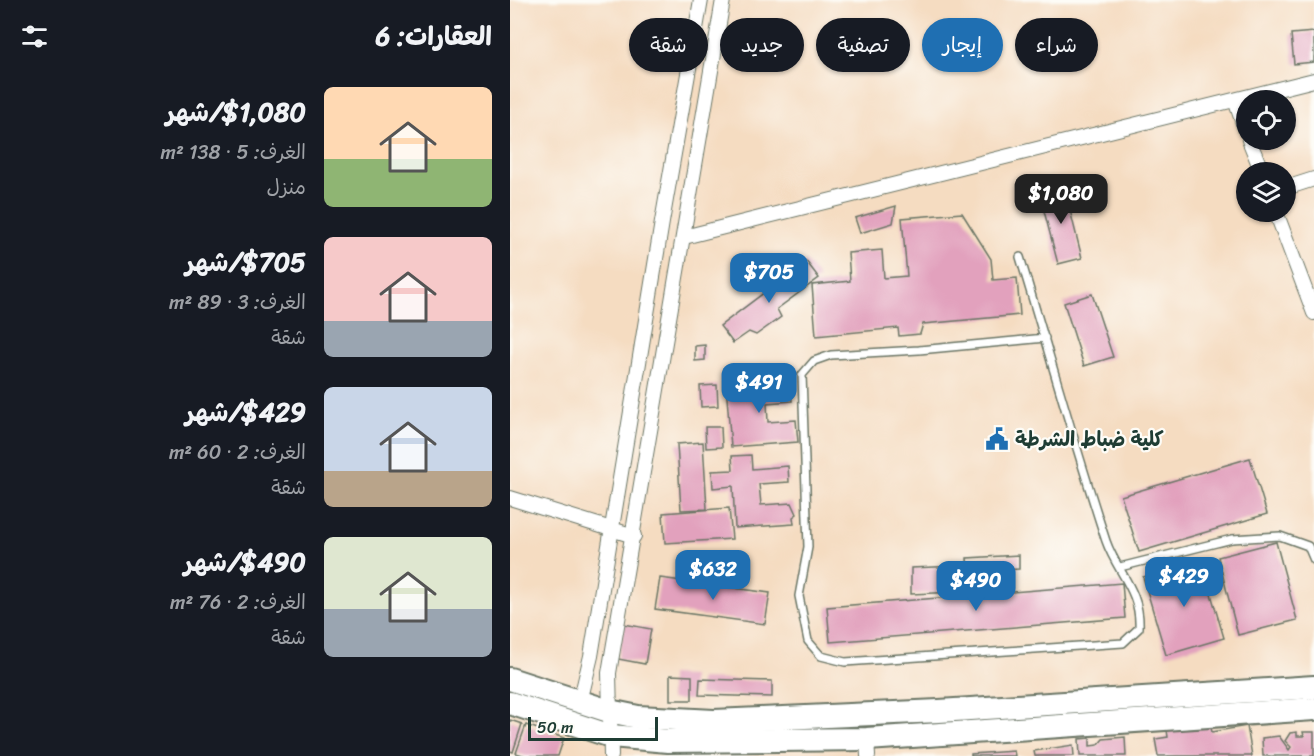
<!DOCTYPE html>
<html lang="ar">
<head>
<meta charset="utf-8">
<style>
  :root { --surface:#171b24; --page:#242831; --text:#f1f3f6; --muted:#9ea1a6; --accent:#1f6fb2 }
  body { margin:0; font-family:Sriracha,"Playpen Sans Arabic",sans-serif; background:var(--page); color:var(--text); direction:rtl; height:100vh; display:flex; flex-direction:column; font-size:22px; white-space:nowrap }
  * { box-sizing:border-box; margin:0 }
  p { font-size:20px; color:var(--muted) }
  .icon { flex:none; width:33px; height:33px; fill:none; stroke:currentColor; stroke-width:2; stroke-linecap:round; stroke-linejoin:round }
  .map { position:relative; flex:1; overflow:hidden; direction:ltr }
  .panel { display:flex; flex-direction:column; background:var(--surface); width:510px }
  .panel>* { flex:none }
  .hud { position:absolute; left:18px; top:18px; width:570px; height:54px; direction:rtl; display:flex; gap:12px }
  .buttons { position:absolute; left:726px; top:90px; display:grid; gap:12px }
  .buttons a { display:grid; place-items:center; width:60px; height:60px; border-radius:50%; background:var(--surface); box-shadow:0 2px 4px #0004; font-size:30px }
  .scale { position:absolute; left:18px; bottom:15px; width:130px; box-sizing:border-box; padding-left:6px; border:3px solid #1f3d34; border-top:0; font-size:16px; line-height:21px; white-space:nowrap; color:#1f3d34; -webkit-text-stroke:4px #fdfcf7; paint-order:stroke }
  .price { position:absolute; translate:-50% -51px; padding:0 14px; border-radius:12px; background:var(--accent); color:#fff; font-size:20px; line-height:39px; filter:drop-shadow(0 2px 3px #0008) }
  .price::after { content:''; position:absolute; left:50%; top:36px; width:18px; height:14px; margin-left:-9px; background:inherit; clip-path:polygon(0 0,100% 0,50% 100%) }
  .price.current { background:#222; color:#fff }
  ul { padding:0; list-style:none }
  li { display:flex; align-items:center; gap:18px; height:150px; padding:0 18px }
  li span { display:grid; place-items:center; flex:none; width:168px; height:120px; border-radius:9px; color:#555 }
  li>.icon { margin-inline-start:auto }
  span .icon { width:72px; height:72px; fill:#fffc; stroke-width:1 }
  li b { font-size:26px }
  h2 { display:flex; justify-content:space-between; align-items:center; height:72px; padding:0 18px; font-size:26px }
  .tag { padding:0 21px; border-radius:27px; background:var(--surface); box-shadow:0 2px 4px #0004; font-size:21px; line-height:54px }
  .tag.current { background:var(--accent); color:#fff }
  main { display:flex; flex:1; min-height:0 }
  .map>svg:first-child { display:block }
</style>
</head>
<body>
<main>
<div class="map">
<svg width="804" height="756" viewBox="0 0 804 756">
  <rect width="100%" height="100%" fill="#fdfcf7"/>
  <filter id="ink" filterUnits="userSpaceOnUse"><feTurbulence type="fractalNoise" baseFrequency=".0167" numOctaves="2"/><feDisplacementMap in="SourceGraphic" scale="12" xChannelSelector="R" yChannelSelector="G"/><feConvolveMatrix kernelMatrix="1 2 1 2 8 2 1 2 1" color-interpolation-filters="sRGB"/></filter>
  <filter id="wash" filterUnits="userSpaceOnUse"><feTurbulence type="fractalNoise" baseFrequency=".008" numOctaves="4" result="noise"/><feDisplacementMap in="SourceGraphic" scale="24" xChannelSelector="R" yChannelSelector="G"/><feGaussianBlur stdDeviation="1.35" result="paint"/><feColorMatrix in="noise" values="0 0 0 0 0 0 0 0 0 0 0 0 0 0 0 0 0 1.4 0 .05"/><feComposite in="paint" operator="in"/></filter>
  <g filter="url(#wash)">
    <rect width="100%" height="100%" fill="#f5dcc1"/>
    <g id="blocks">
      <g fill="#e2a1bd">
        <path d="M804 32V62L784 64 781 34Z"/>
        <path d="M554 186 572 258 548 264 529 192Z"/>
        <path d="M386 206 383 223 350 233 345 218Z"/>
        <path d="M452 213 481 259 483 280 507 278 510 315 413 324 410 334 389 336 388 328 306 336 302 285 340 281 338 253 372 250 374 278 397 276 392 218Z"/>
        <path d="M296 261 309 278 267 309 271 317 246 335 239 332 223 343 210 326Z"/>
        <path d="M582 294 603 357 574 366 554 303Z"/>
        <path d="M195 345V360L185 361V346Z"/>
        <path d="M280 380 282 401 257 403 258 422 286 420 288 442 221 447 216 385Z"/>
        <path d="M207 385 208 406 191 407 190 386Z"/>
        <path d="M195 427H211L212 447 196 448Z"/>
        <path d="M193 442 197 509 171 510 167 444Z"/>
        <path d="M241 455 242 469 278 466 279 482 249 484 251 505 282 503 287 514 283 517 284 524 225 528 223 486 203 488 202 471 223 470 222 456Z"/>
        <path d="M740 458 757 514 629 552 611 496Z"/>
        <path d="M219 508 222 539 155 543 153 513Z"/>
        <path d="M766 542 787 620 728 635 708 557Z"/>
        <path d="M509 555V569L458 572 457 558Z"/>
        <path d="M691 560 714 638 656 655 633 577Z"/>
        <path d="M448 566 449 592 401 594V568Z"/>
        <path d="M150 578 260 593 255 624 145 609Z"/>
        <path d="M612 583 615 618 320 642 317 607Z"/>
        <path d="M114 624 141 629 135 664 108 659Z"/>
        <path d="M160 675 182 676V700H160Z"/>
        <path d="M190 679 262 681V697L189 695Z"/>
        <path d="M0 720 12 724 3 752 0 751Z"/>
        <path d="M700 724 702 732 737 726 742 756H648L645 739 658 737 657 730Z"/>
        <path d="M16 725 54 738 48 756H16L6 753Z"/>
        <path d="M787 732V736H794L793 732H804V756H753L752 738 769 736 779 750 781 747 775 741 780 733Z"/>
        <path d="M615 737 616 756H570L569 739 580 738V746L588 745 593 739Z"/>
        <path d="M563 745 564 756H525L524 751Z"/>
        <path d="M504 751 505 756H461V754Z"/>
      </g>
    </g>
  </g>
  <g filter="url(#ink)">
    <use href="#blocks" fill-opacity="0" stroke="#6a7565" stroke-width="1.5"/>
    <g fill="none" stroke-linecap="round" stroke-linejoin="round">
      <g stroke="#6a7565" stroke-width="10">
        <g id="lane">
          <path d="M510 257C539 352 565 447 596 541 607 573 631 590 629 628L613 643 335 662 311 656 298 641 289 596 298 547 292 375 304 361 321 355 409 350 535 338"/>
          <path d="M610 567 722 539 770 536 798 546 804 560"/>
        </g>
      </g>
      <g stroke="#6a7565" stroke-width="16">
        <g id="street">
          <path d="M725 100 736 132"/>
          <path d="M739 140 752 172"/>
          <path d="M776 188 804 179"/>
          <path d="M766 212 804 313"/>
          <path d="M174 237 804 80"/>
          <path d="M0 498 124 536"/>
          <path d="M70 702 81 656 152 222 191 0"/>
          <path d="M357 739 358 756"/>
          <path d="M101 756 99 673 213 0"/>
        </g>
      </g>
      <g stroke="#6a7565" stroke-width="26">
        <g id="primary">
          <path d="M0 679 99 711 128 717 204 721 429 711 804 687"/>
          <path d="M0 703 101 736 158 741 357 739 804 709"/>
        </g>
      </g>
      <use href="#lane" stroke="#fff" stroke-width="7"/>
      <use href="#street" stroke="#fff" stroke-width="14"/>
      <use href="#primary" stroke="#fff" stroke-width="22"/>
    </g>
  </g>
  <defs>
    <g id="civic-bare" transform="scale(1.8)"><path d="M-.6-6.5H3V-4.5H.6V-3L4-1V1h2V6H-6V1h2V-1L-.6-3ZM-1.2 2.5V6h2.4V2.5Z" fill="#1f6fb2" stroke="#fdfcf7" stroke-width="2.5" paint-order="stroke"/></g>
  </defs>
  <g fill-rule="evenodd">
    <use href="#civic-bare" x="487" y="439"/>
  </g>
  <g text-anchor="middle" stroke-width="4.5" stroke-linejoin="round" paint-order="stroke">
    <g font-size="20" font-weight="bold" fill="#1f3d34" stroke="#fdfcf7" text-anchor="start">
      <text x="505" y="446">كلية ضباط الشرطة</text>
    </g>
  </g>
</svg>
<div class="buttons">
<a><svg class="icon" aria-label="locate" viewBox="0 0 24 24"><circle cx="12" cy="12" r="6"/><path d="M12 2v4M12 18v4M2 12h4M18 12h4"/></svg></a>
<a><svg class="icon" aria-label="layers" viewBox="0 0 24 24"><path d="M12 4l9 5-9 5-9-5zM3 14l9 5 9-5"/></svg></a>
</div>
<div class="scale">50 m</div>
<b class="price current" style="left:551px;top:225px">$1,080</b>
<b class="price" style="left:259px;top:304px">$705</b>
<b class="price" style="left:249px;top:414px">$491</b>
<b class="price" style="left:203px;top:601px">$632</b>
<b class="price" style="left:674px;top:608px">$429</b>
<b class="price" style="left:466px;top:612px">$490</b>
<div class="hud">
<a class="tag">شراء</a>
<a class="tag current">إيجار</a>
<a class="tag">تصفية</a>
<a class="tag">جديد</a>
<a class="tag">شقة</a>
</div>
</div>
<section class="panel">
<h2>العقارات: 6<svg class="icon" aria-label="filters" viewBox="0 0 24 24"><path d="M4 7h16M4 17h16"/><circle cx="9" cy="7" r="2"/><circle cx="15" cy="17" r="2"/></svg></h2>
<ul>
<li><span style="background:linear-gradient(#ffd9b3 60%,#8fb573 0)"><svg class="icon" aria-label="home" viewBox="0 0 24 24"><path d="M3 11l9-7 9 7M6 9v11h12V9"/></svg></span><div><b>$1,080/شهر</b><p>الغرف: 5 · 138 m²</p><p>منزل</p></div></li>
<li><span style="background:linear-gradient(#f6c9c9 70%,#9aa5b1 0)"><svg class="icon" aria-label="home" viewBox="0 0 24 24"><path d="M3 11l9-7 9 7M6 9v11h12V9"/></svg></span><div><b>$705/شهر</b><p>الغرف: 3 · 89 m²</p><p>شقة</p></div></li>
<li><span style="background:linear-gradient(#c9d6e8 70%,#b9a48a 0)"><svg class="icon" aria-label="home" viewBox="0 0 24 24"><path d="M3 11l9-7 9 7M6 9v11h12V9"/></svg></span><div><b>$429/شهر</b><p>الغرف: 2 · 60 m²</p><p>شقة</p></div></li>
<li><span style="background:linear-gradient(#dfe7d0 60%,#9aa5b1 0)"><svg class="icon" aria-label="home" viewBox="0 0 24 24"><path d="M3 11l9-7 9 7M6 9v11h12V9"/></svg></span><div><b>$490/شهر</b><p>الغرف: 2 · 76 m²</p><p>شقة</p></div></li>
</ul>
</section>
</main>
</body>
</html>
